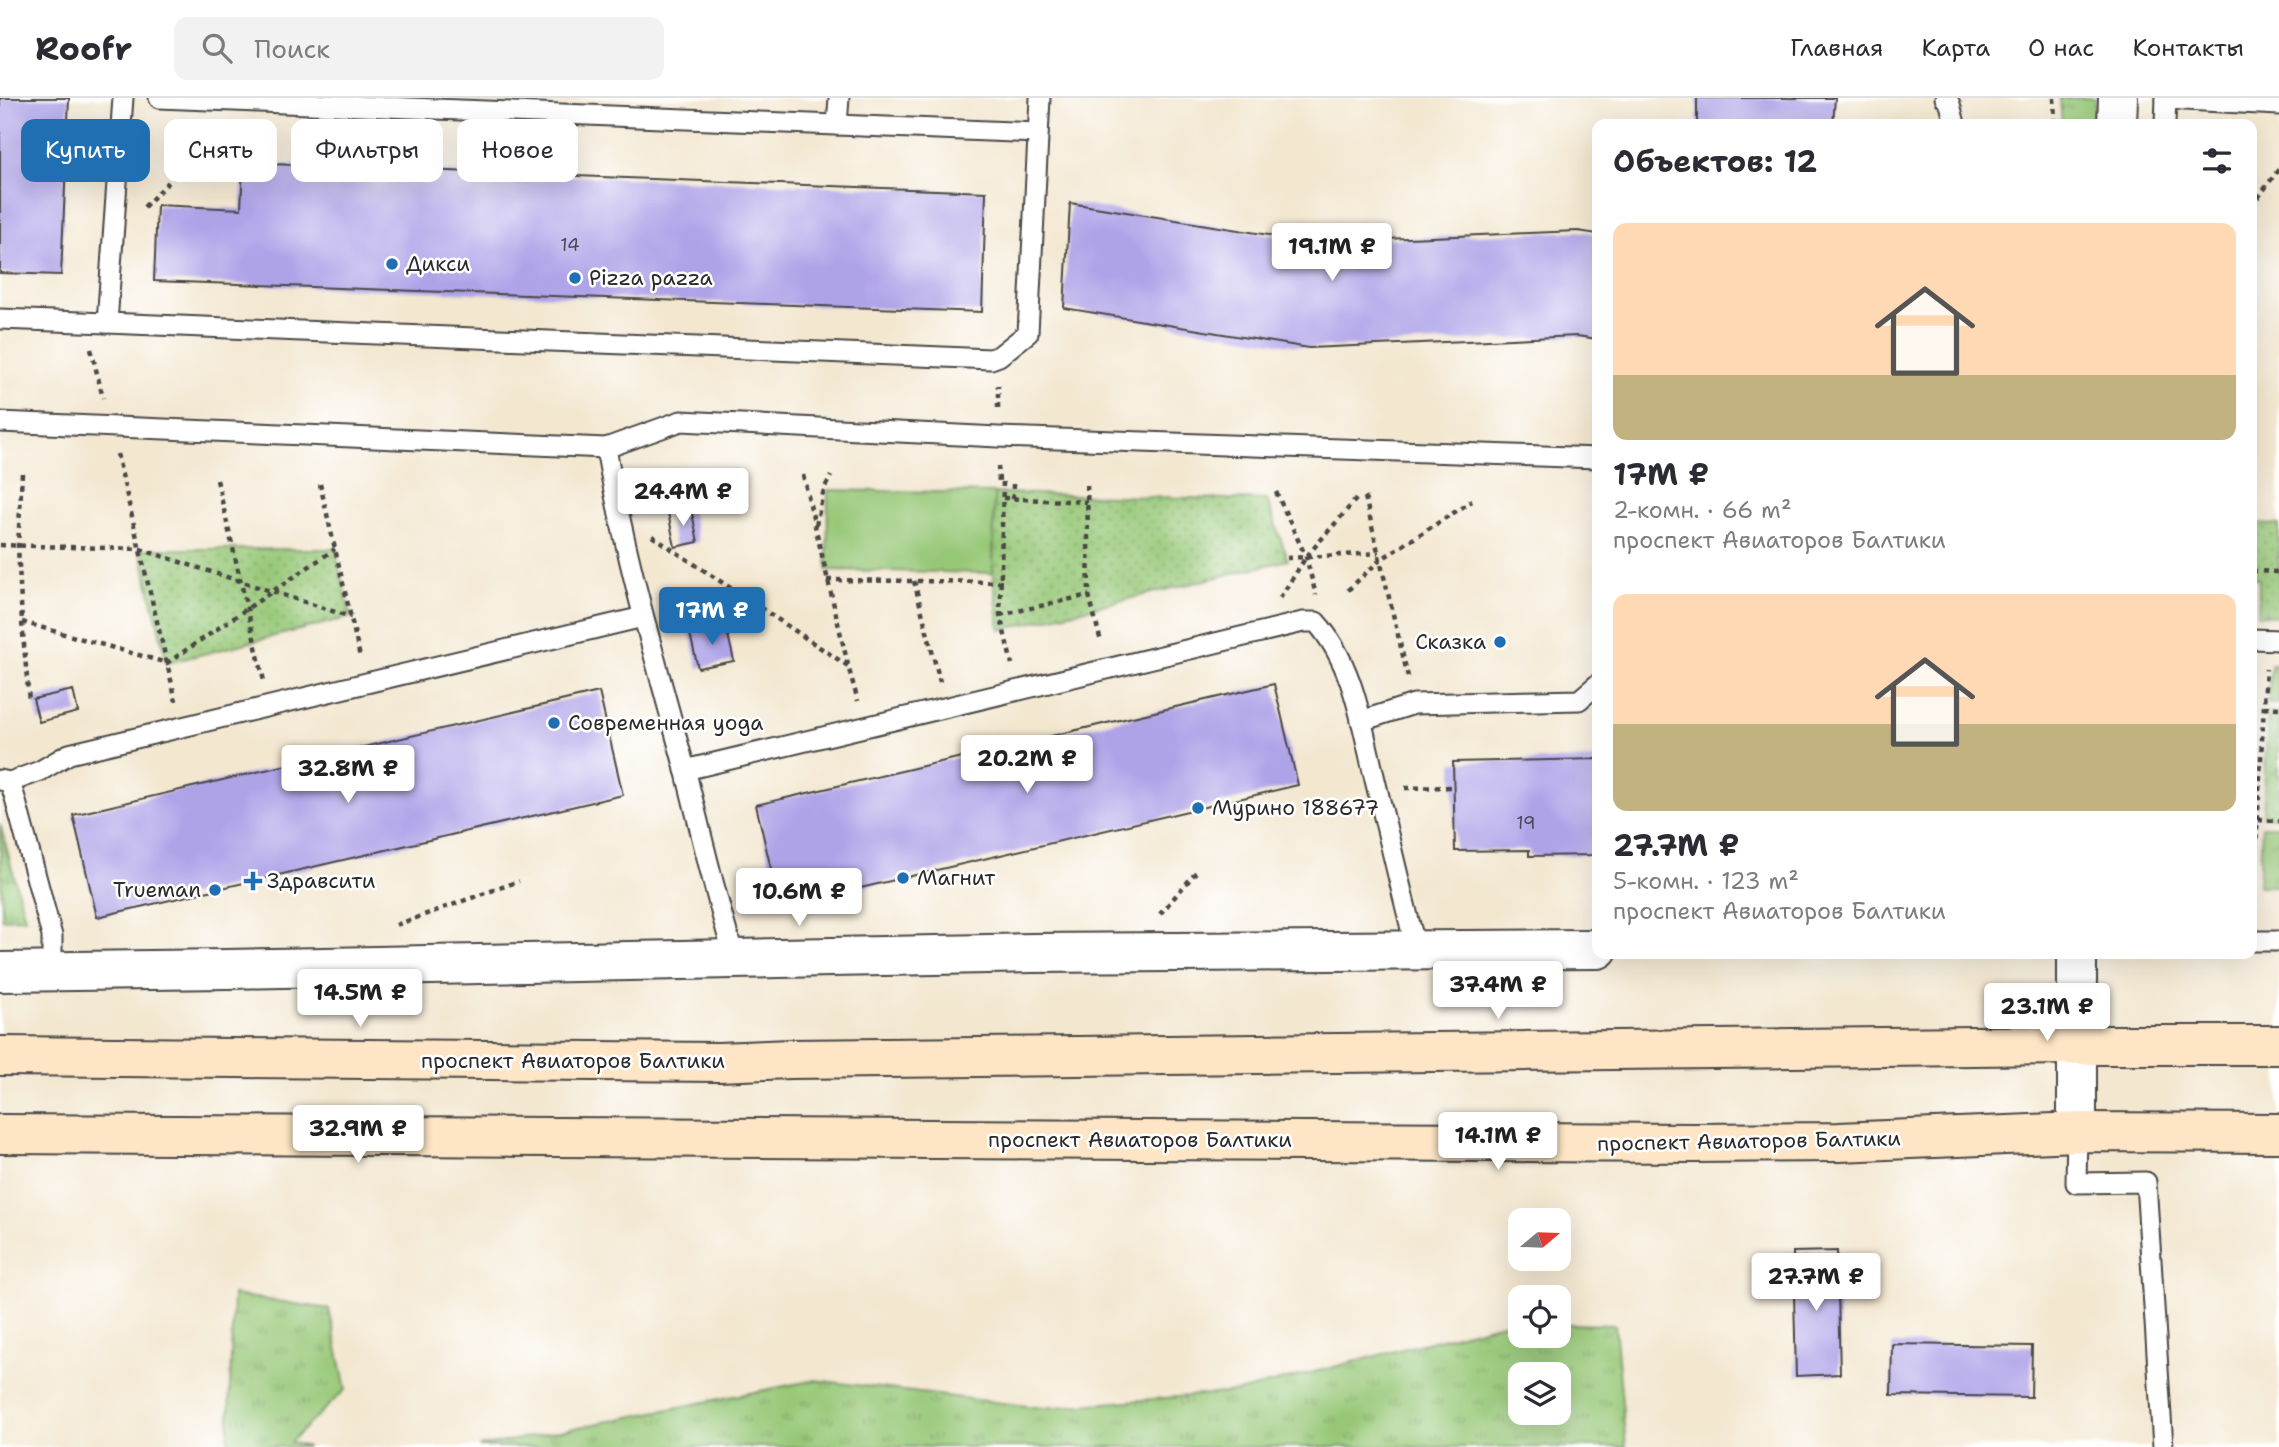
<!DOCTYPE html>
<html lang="ru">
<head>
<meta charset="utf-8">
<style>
  :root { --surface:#fff; --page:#f2f2f3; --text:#2b2b33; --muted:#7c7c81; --line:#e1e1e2; --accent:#1f6fb2 }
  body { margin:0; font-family:"Shantell Sans",sans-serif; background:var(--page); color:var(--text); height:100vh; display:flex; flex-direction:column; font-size:26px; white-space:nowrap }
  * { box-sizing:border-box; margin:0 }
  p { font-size:23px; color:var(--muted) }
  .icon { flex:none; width:38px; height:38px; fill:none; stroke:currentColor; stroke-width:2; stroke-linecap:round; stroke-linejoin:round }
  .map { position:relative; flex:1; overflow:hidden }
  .sheet { position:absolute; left:1592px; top:21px; width:665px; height:840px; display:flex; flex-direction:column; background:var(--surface); border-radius:14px; box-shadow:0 7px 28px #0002 }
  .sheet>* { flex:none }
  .hud { position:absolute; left:21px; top:21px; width:665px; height:63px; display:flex; gap:14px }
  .needle { width:46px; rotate:71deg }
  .fabs { position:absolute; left:1508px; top:1110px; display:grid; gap:14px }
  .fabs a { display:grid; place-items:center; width:63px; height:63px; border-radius:14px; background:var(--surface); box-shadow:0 7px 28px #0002; font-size:35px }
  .price { position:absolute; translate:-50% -60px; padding:0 16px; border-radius:7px; background:#fff; color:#222; font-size:23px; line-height:46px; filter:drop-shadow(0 2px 4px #0008) }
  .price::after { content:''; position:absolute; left:50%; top:42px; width:21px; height:16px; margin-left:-10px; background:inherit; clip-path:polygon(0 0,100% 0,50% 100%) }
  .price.on { background:var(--accent); color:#fff }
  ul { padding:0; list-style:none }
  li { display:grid; align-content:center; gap:14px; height:371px; padding:0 21px }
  li span { display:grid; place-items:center; height:217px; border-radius:14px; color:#555 }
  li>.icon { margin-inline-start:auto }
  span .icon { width:126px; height:126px; fill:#fffc; stroke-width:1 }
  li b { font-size:30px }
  h2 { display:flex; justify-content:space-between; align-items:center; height:84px; padding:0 21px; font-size:30px }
  .chip { padding:0 24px; border-radius:14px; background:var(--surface); box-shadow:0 7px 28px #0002; font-size:24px; line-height:63px }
  .chip.on { background:var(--accent); color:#fff }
  header { display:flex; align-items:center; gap:42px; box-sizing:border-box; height:98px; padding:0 35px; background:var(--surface); border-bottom:2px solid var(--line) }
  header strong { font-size:33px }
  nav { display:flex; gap:38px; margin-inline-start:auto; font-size:24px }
  .search { width:490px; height:63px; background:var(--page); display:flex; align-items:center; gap:18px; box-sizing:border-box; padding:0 24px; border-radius:14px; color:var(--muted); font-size:26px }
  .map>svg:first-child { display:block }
</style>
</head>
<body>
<header>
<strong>Roofr</strong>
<div class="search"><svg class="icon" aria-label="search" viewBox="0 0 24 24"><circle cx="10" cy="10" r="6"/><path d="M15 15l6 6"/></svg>Поиск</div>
<nav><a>Главная</a><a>Карта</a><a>О нас</a><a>Контакты</a></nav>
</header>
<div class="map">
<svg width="2279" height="1349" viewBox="0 0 2279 1349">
  <defs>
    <pattern id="grass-tufts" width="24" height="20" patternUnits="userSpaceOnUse" patternTransform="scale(1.75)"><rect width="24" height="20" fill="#96c776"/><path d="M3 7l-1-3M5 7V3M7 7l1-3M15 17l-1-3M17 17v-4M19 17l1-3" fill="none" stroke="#7ba261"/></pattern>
    <pattern id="park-dots" width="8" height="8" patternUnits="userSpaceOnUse" patternTransform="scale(1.75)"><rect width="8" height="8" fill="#96c776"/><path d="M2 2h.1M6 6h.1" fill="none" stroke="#7ba261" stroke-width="1.8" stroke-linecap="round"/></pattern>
  </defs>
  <rect width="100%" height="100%" fill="#fff"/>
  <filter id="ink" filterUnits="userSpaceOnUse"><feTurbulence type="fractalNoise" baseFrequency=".0143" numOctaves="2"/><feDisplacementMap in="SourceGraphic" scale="14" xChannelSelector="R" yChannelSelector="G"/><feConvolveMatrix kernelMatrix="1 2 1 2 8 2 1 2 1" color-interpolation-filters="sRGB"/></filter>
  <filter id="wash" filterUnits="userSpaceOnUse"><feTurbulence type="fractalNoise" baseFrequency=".00686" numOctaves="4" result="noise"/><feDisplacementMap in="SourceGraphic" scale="28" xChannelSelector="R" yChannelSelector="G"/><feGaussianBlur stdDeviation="1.57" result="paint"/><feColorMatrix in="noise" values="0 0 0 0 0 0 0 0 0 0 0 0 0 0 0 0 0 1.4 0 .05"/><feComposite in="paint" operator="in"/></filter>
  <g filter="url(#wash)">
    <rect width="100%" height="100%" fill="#f3e7d0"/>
    <g fill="url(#grass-tufts)" stroke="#607950" stroke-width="2" fill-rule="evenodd">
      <path d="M2060 0H2095L2094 26H2062Z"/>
      <path d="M2271 567H2279V606H2268Z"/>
      <path d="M2268 614H2279V719L2263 718Z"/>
      <path d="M0 726 25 820 2 821Z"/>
      <path d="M2262 728H2279V788H2259Z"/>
      <path d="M233 1197 329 1211 346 1291 290 1344 308 1349H228Z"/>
      <path d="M1502 1225H1521V1237H1559V1226L1615 1227 1626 1349H479L815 1282 1044 1310 1238 1294ZM1521 1276H1559V1314H1521Z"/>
    </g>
    <g fill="url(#park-dots)" stroke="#607950" stroke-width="2">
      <path d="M994 395 1267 402 1288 462 1000 532 993 475Z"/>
      <path d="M2252 426 2279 427V518L2258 517 2259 481 2252 480Z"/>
      <path d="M140 451H335L351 519 167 565Z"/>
    </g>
    <path fill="#96c776" stroke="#607950" stroke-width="2" d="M828 392 994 395 993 475 827 472Z"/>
    <g id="blocks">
      <g fill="#afa3e8">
        <path d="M0 0H69L61 177 0 175Z"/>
        <path d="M1697 0H1835L1833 26H1697Z"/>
        <path d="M243 65 986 94 982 214 154 183 157 107 241 111Z"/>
        <path d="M1070 105 1312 144 1578 133 1598 136V241L1577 238 1309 250 1064 210Z"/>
        <path d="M691 410 698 444 675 449 668 415Z"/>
        <path d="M726 528 734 563 698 570 690 536Z"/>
        <path d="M1274 586 1298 687 780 809 756 707Z"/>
        <path d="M73 592 78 614 39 624 33 601Z"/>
        <path d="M599 594 623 697 97 819 73 717Z"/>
        <path d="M1598 661V751H1596V757L1529 758V752L1455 753 1453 664Z"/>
        <path d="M1837 1153 1840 1276 1796 1278 1793 1154Z"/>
        <path d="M1892 1246 2032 1248 2031 1299 1891 1297Z"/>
      </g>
    </g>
  </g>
  <g filter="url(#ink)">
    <use href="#blocks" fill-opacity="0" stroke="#494744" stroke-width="2"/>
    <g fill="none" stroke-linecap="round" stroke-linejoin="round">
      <g stroke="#494744" stroke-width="23">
        <g id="lane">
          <path d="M159 0 1038 35"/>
          <path d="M1945 0 1950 6 1955 26"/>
          <path d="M2166 1 2279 7"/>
          <path d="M2165 26 2166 0"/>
          <path d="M837 27 839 0"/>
          <path d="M0 221 107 225 123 0"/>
          <path d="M107 225 991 261 999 258 1028 235 1040 0"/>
          <path d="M0 324 606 350 681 323 998 339 1598 360"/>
          <path d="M606 350C625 459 656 564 685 671 701 734 715 799 735 861"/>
          <path d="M2252 541 2279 542"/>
          <path d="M1361 623 1414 606 1579 602 1598 586"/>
          <path d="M685 672 1303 524H1316C1354 566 1362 628 1375 682 1389 739 1402 797 1417 854"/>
          <path d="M0 682 10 684 15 700 52 838V874"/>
          <path d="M10 684 40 673 69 656 643 519"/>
          <path d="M2252 843H2279"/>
          <path d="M2077 1034 2076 1085 2146 1084 2163 1349"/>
        </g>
      </g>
      <g stroke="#494744" stroke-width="42">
        <g id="street">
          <path d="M2117 26 2118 0"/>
          <path d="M2077 856V1034"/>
          <path d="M0 874 227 871 1033 855 1598 851"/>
        </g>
      </g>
      <g stroke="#494744" stroke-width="42">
        <g id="secondary">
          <path d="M0 958 719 964 790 961 2076 947H2279"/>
          <path d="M0 1036 1694 1045 1839 1044 2077 1034 2279 1035"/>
        </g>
      </g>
      <g stroke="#494744" stroke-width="4.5" stroke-dasharray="5 5" stroke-linecap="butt">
        <path d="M2054 0 2055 26"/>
        <path d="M2252 108 2279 71"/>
        <path d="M144 109 221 31"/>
        <path d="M91 251 103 300"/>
        <path d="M998 310V287"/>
        <path d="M117 356 176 603"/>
        <path d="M998 368 999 384"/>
        <path d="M22 375 18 448 22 524 29 603"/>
        <path d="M803 377 848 567"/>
        <path d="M217 382 264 583"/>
        <path d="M1003 384 1000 517 1012 566"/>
        <path d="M320 386 360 559"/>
        <path d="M1087 387 1089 497 1101 544"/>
        <path d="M1276 394 1306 459 1316 497"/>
        <path d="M1365 399 1408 579"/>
        <path d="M1003 400 1087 404"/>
        <path d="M1013 401V385"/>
        <path d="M816 427 824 391 831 378"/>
        <path d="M652 438 848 568 858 603"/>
        <path d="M0 447 140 451 351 519"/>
        <path d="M1287 460 1379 455"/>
        <path d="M2252 473 2279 474"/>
        <path d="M827 482 1002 484"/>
        <path d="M914 483 940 584"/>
        <path d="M1348 492 1380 462 1472 403"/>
        <path d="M1280 500 1306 459 1359 398"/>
        <path d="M1000 517 1089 497"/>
        <path d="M22 524 167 565 335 451"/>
        <path d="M2264 609 2279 610"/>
        <path d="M1405 690 1453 689"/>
        <path d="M2258 722 2279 723"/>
        <path d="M2253 802 2266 571"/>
        <path d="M1160 816 1197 773"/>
        <path d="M396 827 519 783"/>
      </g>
      <use href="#lane" stroke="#fff" stroke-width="19"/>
      <use href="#street" stroke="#fff" stroke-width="38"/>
      <use href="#secondary" stroke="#fde5c5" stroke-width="38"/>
    </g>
  </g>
  <g fill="#1f6fb2" stroke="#fff" stroke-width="2.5">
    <circle cx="392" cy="166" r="7"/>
    <circle cx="575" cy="180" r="7"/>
    <circle cx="1500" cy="544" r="7"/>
    <circle cx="554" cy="625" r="7"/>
    <circle cx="1198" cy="710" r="7"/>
    <circle cx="903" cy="780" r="7"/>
    <path d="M249.5 772.5h7v7h7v7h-7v7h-7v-7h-7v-7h7z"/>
    <circle cx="215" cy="792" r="7"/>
  </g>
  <g text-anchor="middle" stroke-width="5" stroke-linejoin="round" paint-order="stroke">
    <g font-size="18" fill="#4c495a">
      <text x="570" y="153">14</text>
      <text x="1526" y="731">19</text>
    </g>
    <g font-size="21" fill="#2b2b2b" stroke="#fff" text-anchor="start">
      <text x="406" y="173">Дикси</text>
      <text x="589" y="187">Pizza pazza</text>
      <text x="1486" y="551" text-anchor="end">Сказка</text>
      <text x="568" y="632">Современная yoga</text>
      <text x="1212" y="717">Мурино 188677</text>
      <text x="917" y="787">Магнит</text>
      <text x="267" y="790">Здравсити</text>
      <text x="201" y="799" text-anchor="end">Trueman</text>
    </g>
    <g font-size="21" fill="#2b2b2b" stroke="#fff">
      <text x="573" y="970">проспект Авиаторов Балтики</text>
      <text x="1140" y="1049">проспект Авиаторов Балтики</text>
      <text transform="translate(1749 1043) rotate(-1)" y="7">проспект Авиаторов Балтики</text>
    </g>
  </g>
</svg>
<div class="fabs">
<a><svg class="needle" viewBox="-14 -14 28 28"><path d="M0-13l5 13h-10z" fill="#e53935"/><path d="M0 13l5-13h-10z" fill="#7c7c81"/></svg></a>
<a><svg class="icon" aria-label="locate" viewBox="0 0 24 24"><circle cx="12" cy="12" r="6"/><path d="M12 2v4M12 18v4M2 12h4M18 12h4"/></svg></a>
<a><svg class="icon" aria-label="layers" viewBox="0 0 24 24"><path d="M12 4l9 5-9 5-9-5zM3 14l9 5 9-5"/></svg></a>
</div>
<b class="price" style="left:1332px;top:185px">19.1M ₽</b>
<b class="price" style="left:683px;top:430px">24.4M ₽</b>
<b class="price on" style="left:712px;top:549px">17M ₽</b>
<b class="price" style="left:1027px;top:697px">20.2M ₽</b>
<b class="price" style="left:348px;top:707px">32.8M ₽</b>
<b class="price" style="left:799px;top:830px">10.6M ₽</b>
<b class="price" style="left:1498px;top:923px">37.4M ₽</b>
<b class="price" style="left:360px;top:931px">14.5M ₽</b>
<b class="price" style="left:2047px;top:945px">23.1M ₽</b>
<b class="price" style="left:358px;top:1067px">32.9M ₽</b>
<b class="price" style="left:1498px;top:1074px">14.1M ₽</b>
<b class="price" style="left:1816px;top:1215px">27.7M ₽</b>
<div class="hud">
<a class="chip on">Купить</a>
<a class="chip">Снять</a>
<a class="chip">Фильтры</a>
<a class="chip">Новое</a>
</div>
<section class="sheet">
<h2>Объектов: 12<svg class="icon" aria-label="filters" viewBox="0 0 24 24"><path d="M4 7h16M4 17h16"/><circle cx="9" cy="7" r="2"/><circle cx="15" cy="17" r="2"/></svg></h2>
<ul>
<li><span style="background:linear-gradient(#ffd9b3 70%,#c2b280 0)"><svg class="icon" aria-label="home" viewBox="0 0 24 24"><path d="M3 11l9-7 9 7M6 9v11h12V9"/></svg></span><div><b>17M ₽</b><p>2-комн. · 66 m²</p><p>проспект Авиаторов Балтики</p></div></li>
<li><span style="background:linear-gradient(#ffd9b3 60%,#c2b280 0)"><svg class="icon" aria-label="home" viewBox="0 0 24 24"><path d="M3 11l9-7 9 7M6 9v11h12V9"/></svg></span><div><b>27.7M ₽</b><p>5-комн. · 123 m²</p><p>проспект Авиаторов Балтики</p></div></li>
</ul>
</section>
</div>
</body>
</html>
